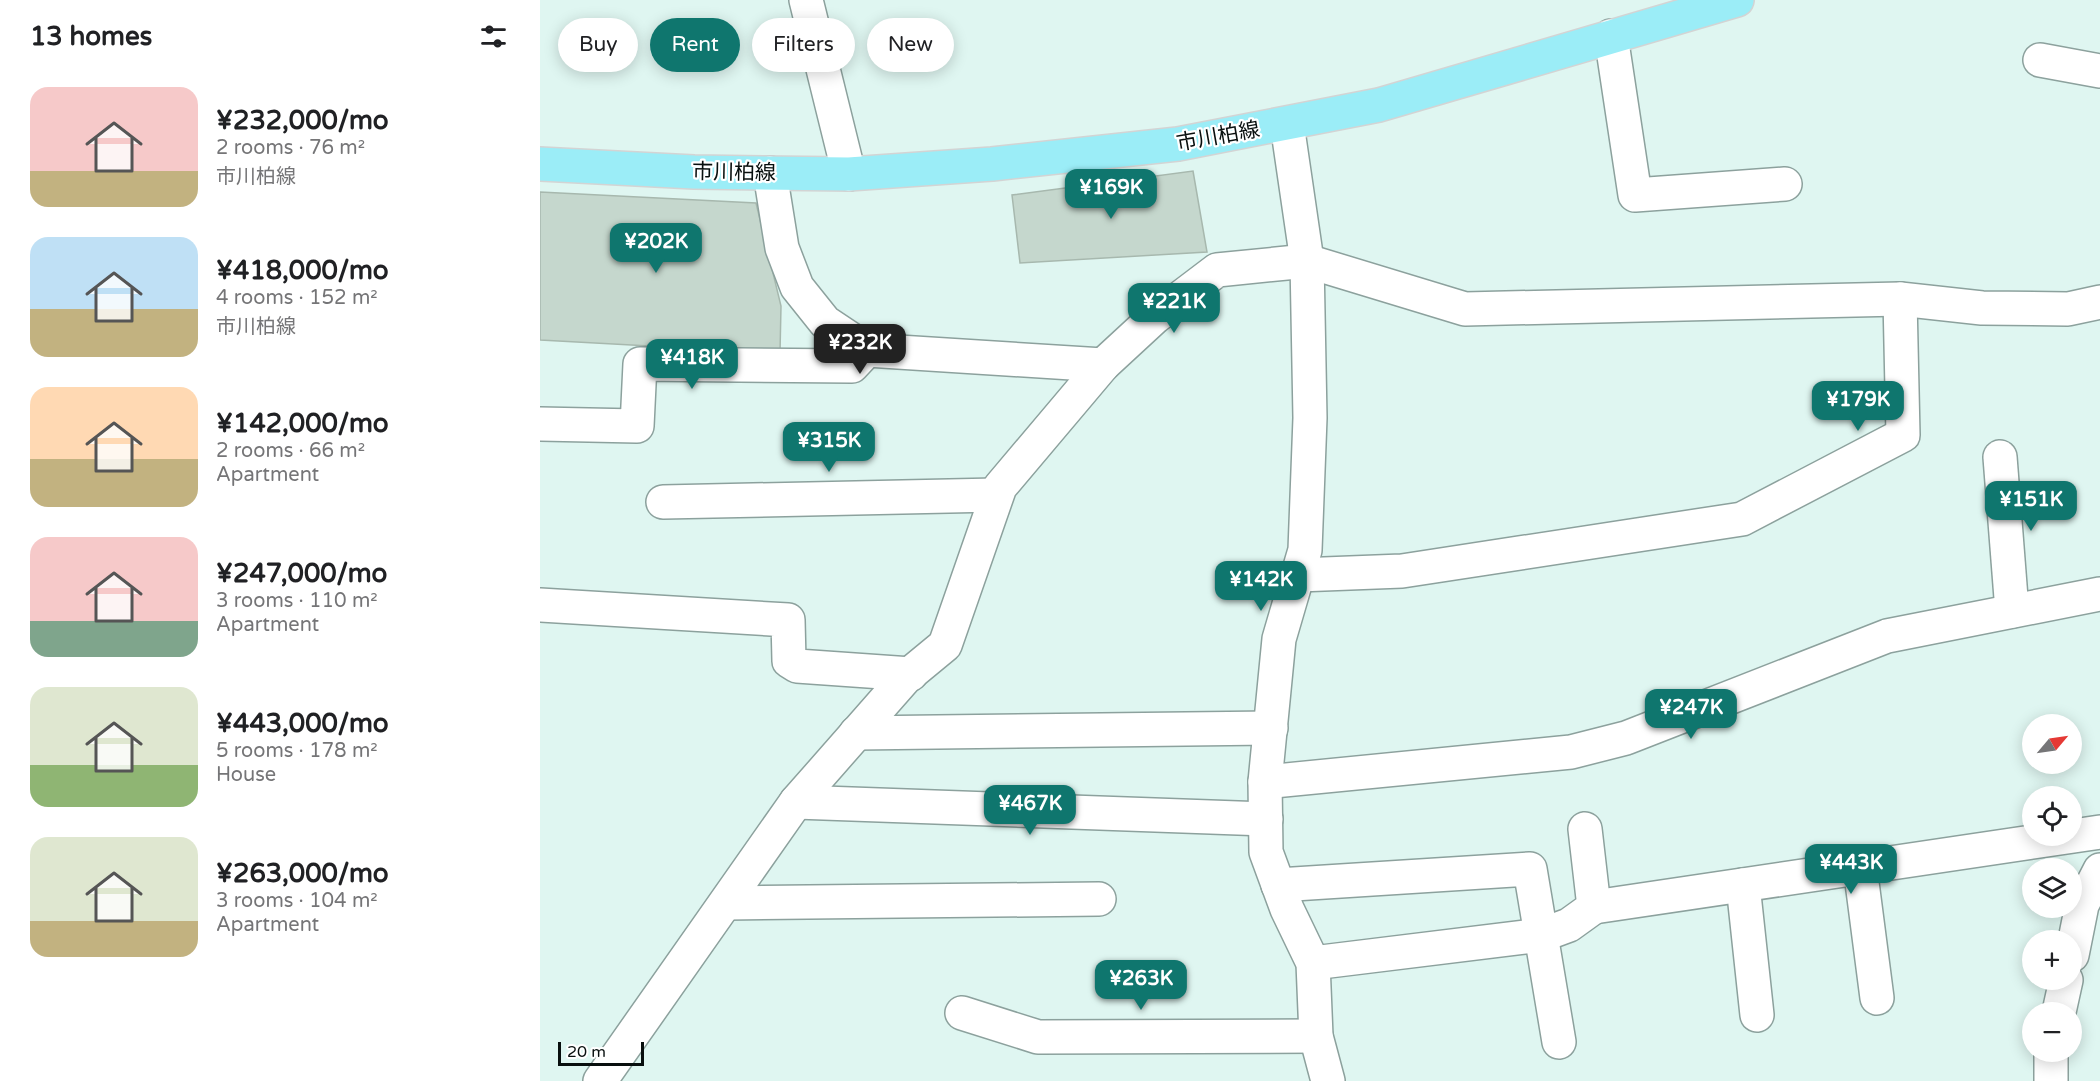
<!DOCTYPE html>
<html lang="en">
<head>
<meta charset="utf-8">
<style>
  :root { --surface:#fff; --page:#f6f6f6; --text:#202124; --muted:#757577; --accent:#0f766e }
  body { margin:0; font-family:"Varela Round","Noto Sans JP",sans-serif; background:var(--page); color:var(--text); height:100vh; display:flex; flex-direction:column; font-size:22px; white-space:nowrap }
  * { box-sizing:border-box; margin:0 }
  p { font-size:20px; color:var(--muted) }
  .icon { flex:none; width:33px; height:33px; fill:none; stroke:currentColor; stroke-width:2; stroke-linecap:round; stroke-linejoin:round }
  .map { position:relative; flex:1; overflow:hidden }
  .sheet { display:flex; flex-direction:column; background:var(--surface); width:540px }
  .sheet>* { flex:none }
  .guide { position:absolute; left:18px; top:18px; width:570px; height:54px; display:flex; gap:12px }
  .needle { width:39px; rotate:61deg }
  .tools { position:absolute; left:1482px; top:714px; display:grid; gap:12px }
  .tools a { display:grid; place-items:center; width:60px; height:60px; border-radius:50%; background:var(--surface); box-shadow:0 3px 15px #0003; font-size:30px }
  .scale { position:absolute; left:18px; bottom:15px; width:86px; box-sizing:border-box; padding-left:6px; border:3px solid #080f0e; border-top:0; font-size:16px; line-height:21px; white-space:nowrap; color:#080f0e; -webkit-text-stroke:4px #fff; paint-order:stroke }
  .price { position:absolute; translate:-50% -51px; padding:0 14px; border-radius:12px; background:var(--accent); color:#fff; font-size:20px; line-height:39px; filter:drop-shadow(0 2px 3px #0008) }
  .price::after { content:''; position:absolute; left:50%; top:36px; width:18px; height:14px; margin-left:-9px; background:inherit; clip-path:polygon(0 0,100% 0,50% 100%) }
  .price.active { background:#222; color:#fff }
  ul { padding:0; list-style:none }
  li { display:flex; align-items:center; gap:18px; height:150px; padding:0 30px }
  li span { display:grid; place-items:center; flex:none; width:168px; height:120px; border-radius:18px; color:#555 }
  li>.icon { margin-inline-start:auto }
  span .icon { width:72px; height:72px; fill:#fffc; stroke-width:1 }
  li b { font-size:26px }
  h2 { display:flex; justify-content:space-between; align-items:center; height:72px; padding:0 30px; font-size:26px }
  .pill { padding:0 21px; border-radius:27px; background:var(--surface); box-shadow:0 3px 15px #0003; font-size:21px; line-height:54px }
  .pill.active { background:var(--accent); color:#fff }
  main { display:flex; flex:1; min-height:0 }
  .map>svg:first-child { display:block }
</style>
</head>
<body>
<main>
<section class="sheet">
<h2>13 homes<svg class="icon" aria-label="filters" viewBox="0 0 24 24"><path d="M4 7h16M4 17h16"/><circle cx="9" cy="7" r="2"/><circle cx="15" cy="17" r="2"/></svg></h2>
<ul>
<li><span style="background:linear-gradient(#f6c9c9 70%,#c2b280 0)"><svg class="icon" aria-label="home" viewBox="0 0 24 24"><path d="M3 11l9-7 9 7M6 9v11h12V9"/></svg></span><div><b>¥232,000/mo</b><p>2 rooms · 76 m²</p><p>市川柏線</p></div></li>
<li><span style="background:linear-gradient(#bfe0f5 60%,#c2b280 0)"><svg class="icon" aria-label="home" viewBox="0 0 24 24"><path d="M3 11l9-7 9 7M6 9v11h12V9"/></svg></span><div><b>¥418,000/mo</b><p>4 rooms · 152 m²</p><p>市川柏線</p></div></li>
<li><span style="background:linear-gradient(#ffd9b3 60%,#c2b280 0)"><svg class="icon" aria-label="home" viewBox="0 0 24 24"><path d="M3 11l9-7 9 7M6 9v11h12V9"/></svg></span><div><b>¥142,000/mo</b><p>2 rooms · 66 m²</p><p>Apartment</p></div></li>
<li><span style="background:linear-gradient(#f6c9c9 70%,#7fa58c 0)"><svg class="icon" aria-label="home" viewBox="0 0 24 24"><path d="M3 11l9-7 9 7M6 9v11h12V9"/></svg></span><div><b>¥247,000/mo</b><p>3 rooms · 110 m²</p><p>Apartment</p></div></li>
<li><span style="background:linear-gradient(#dfe7d0 65%,#8fb573 0)"><svg class="icon" aria-label="home" viewBox="0 0 24 24"><path d="M3 11l9-7 9 7M6 9v11h12V9"/></svg></span><div><b>¥443,000/mo</b><p>5 rooms · 178 m²</p><p>House</p></div></li>
<li><span style="background:linear-gradient(#dfe7d0 70%,#c2b280 0)"><svg class="icon" aria-label="home" viewBox="0 0 24 24"><path d="M3 11l9-7 9 7M6 9v11h12V9"/></svg></span><div><b>¥263,000/mo</b><p>3 rooms · 104 m²</p><p>Apartment</p></div></li>
</ul>
</section>
<div class="map">
<svg width="1560" height="1081" viewBox="0 0 1560 1081">
  <rect width="100%" height="100%" fill="#dff6f1"/>
  <g fill="#c5d7cd" stroke="#a7b8ae" stroke-width="1.5">
    <path d="M653 171 667 252 480 263 472 195Z"/>
    <path d="M0 192 216 203 241 306 240 353 0 340Z"/>
  </g>
  <g fill="none" stroke-linecap="round" stroke-linejoin="round">
    <g stroke="#8ca19d" stroke-width="36">
      <g id="minor">
        <path d="M266 0 309 174"/>
        <path d="M1071 36 1095 195 1245 184"/>
        <path d="M1500 60 1560 71"/>
        <path d="M747 124 767 261 770 418 765 550 739 639 725 782 726 852 747 909 773 963 776 1036 788 1081"/>
        <path d="M230 173 242 248 257 287 285 322 327 350 563 365"/>
        <path d="M0 424 97 426 100 364 312 366 327 350"/>
        <path d="M1460 457 1472 611"/>
        <path d="M123 502 456 495"/>
        <path d="M758 575 862 571 1202 519 1363 435 1360 299"/>
        <path d="M0 605 248 620 249 661 257 666 371 674"/>
        <path d="M316 733 731 728"/>
        <path d="M725 782 1031 752 1086 738 1347 636 1560 594"/>
        <path d="M256 802 726 819"/>
        <path d="M1320 867 1337 998"/>
        <path d="M738 885 990 869 1019 1042"/>
        <path d="M1203 885 1217 1015"/>
        <path d="M187 903 559 899"/>
        <path d="M1054 907 1560 832"/>
        <path d="M1532 955 1542 905 1560 870"/>
        <path d="M773 963 1002 935 1029 925 1054 907 1045 829"/>
        <path d="M1519 1012 1526 980"/>
        <path d="M422 1013 498 1037 776 1036"/>
        <path d="M1511 1052V1081"/>
        <path d="M60 1081 256 802 365 678 405 645 460 487 563 365 615 317 677 270 767 261 925 309 1360 299 1442 308 1528 309 1560 302"/>
      </g>
    </g>
    <g stroke="#d3d4d4" stroke-width="36">
      <path id="major" d="M0 164 154 172 309 174 452 164 638 144 839 105 1197 0"/>
    </g>
    <use href="#minor" stroke="#fff" stroke-width="33"/>
    <use href="#major" stroke="#9bedf7" stroke-width="33"/>
  </g>
  <g text-anchor="middle" stroke-width="4.5" stroke-linejoin="round" paint-order="stroke">
    <g font-size="21" fill="#080f0e" stroke="#fff">
      <text transform="translate(678 136) rotate(-10)" y="7">市川柏線</text>
      <text transform="translate(194 172) rotate(1)" y="7">市川柏線</text>
    </g>
  </g>
</svg>
<div class="tools">
<a><svg class="needle" viewBox="-14 -14 28 28"><path d="M0-13l5 13h-10z" fill="#e53935"/><path d="M0 13l5-13h-10z" fill="#757577"/></svg></a>
<a><svg class="icon" aria-label="locate" viewBox="0 0 24 24"><circle cx="12" cy="12" r="6"/><path d="M12 2v4M12 18v4M2 12h4M18 12h4"/></svg></a>
<a><svg class="icon" aria-label="layers" viewBox="0 0 24 24"><path d="M12 4l9 5-9 5-9-5zM3 14l9 5 9-5"/></svg></a>
<a>+</a>
<a>−</a>
</div>
<div class="scale">20 m</div>
<b class="price" style="left:571px;top:220px">¥169K</b>
<b class="price" style="left:116px;top:274px">¥202K</b>
<b class="price" style="left:634px;top:334px">¥221K</b>
<b class="price active" style="left:320px;top:375px">¥232K</b>
<b class="price" style="left:152px;top:390px">¥418K</b>
<b class="price" style="left:1318px;top:432px">¥179K</b>
<b class="price" style="left:289px;top:473px">¥315K</b>
<b class="price" style="left:1491px;top:532px">¥151K</b>
<b class="price" style="left:721px;top:612px">¥142K</b>
<b class="price" style="left:1151px;top:740px">¥247K</b>
<b class="price" style="left:490px;top:836px">¥467K</b>
<b class="price" style="left:1311px;top:895px">¥443K</b>
<b class="price" style="left:601px;top:1011px">¥263K</b>
<div class="guide">
<a class="pill">Buy</a>
<a class="pill active">Rent</a>
<a class="pill">Filters</a>
<a class="pill">New</a>
</div>
</div>
</main>
</body>
</html>
